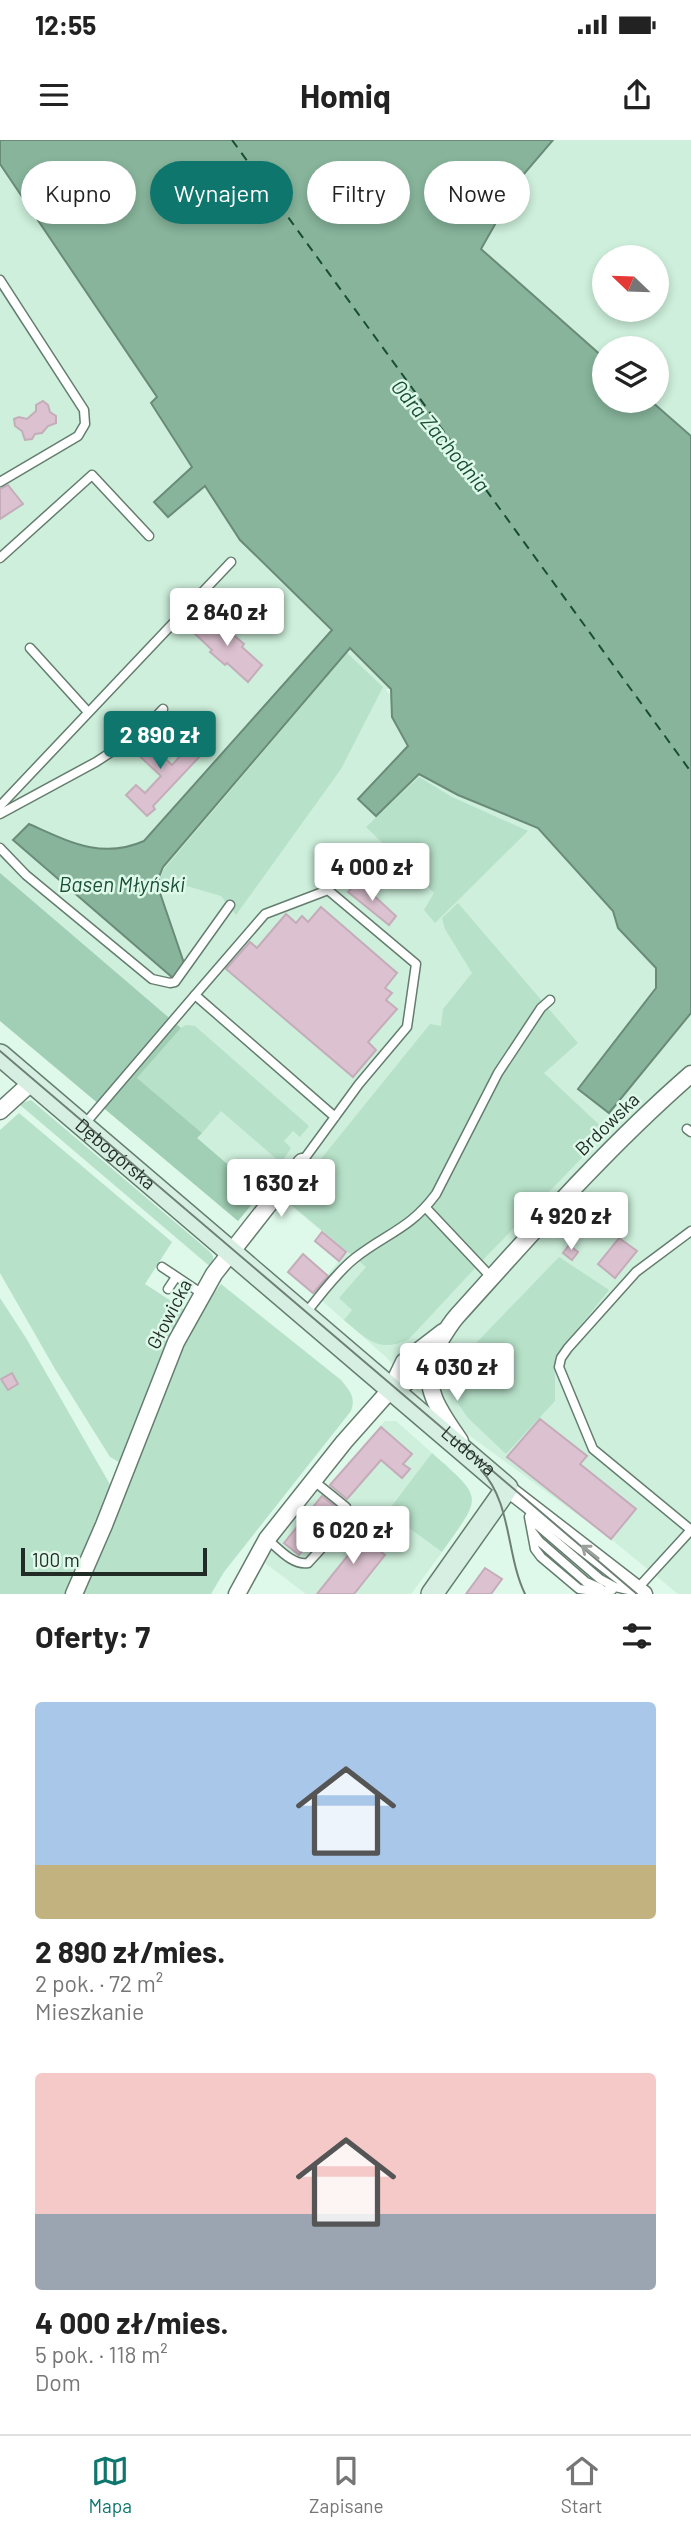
<!DOCTYPE html>
<html lang="pl">
<head>
<meta charset="utf-8">
<style>
  :root { --surface:#fff; --page:#f2f2f2; --text:#222; --muted:#767676; --line:#e0e0e0; --accent:#0f766e }
  body { margin:0; font-family:Barlow,sans-serif; background:var(--page); color:var(--text); height:100vh; display:flex; flex-direction:column; font-size:26px; white-space:nowrap }
  * { box-sizing:border-box; margin:0 }
  p { font-size:23px; color:var(--muted) }
  .icon { flex:none; width:38px; height:38px; fill:none; stroke:currentColor; stroke-width:2; stroke-linecap:round; stroke-linejoin:round }
  .map { position:relative; height:1454px; overflow:hidden }
  .details { display:flex; flex-direction:column; background:var(--surface); flex:1 }
  .details>* { flex:none }
  .guide { position:absolute; left:21px; top:21px; width:649px; height:63px; display:flex; gap:14px }
  .needle { width:46px; rotate:293deg }
  .tools { position:absolute; left:592px; top:105px; display:grid; gap:14px }
  .tools a { display:grid; place-items:center; width:77px; height:77px; border-radius:50%; background:var(--surface); box-shadow:0 4px 10px #0003; font-size:35px }
  .scale { position:absolute; left:21px; bottom:18px; width:186px; box-sizing:border-box; padding-left:7px; border:4px solid #222c26; border-top:0; font-size:19px; line-height:24px; white-space:nowrap; color:#222c26; -webkit-text-stroke:5px #def9e9; paint-order:stroke }
  .price { position:absolute; translate:-50% -60px; padding:0 16px; border-radius:7px; background:#fff; color:#222; font-size:23px; line-height:46px; filter:drop-shadow(0 2px 4px #0008) }
  .price::after { content:''; position:absolute; left:50%; top:42px; width:21px; height:16px; margin-left:-10px; background:inherit; clip-path:polygon(0 0,100% 0,50% 100%) }
  .price.on { background:var(--accent); color:#fff }
  ul { padding:0; list-style:none }
  li { display:grid; align-content:center; gap:14px; height:371px; padding:0 35px }
  li span { display:grid; place-items:center; height:217px; border-radius:7px; color:#555 }
  li>.icon { margin-inline-start:auto }
  span .icon { width:126px; height:126px; fill:#fffc; stroke-width:1 }
  li b { font-size:30px }
  h2 { display:flex; justify-content:space-between; align-items:center; height:84px; padding:0 35px; font-size:30px }
  .tag { padding:0 24px; border-radius:32px; background:var(--surface); box-shadow:0 4px 10px #0003; font-size:24px; line-height:63px }
  .tag.on { background:var(--accent); color:#fff }
  .status { display:flex; justify-content:space-between; align-items:center; height:49px; padding:0 35px; background:var(--surface); direction:ltr }
  .status svg { height:19px; fill:currentColor }
  header { display:flex; justify-content:space-between; align-items:center; height:91px; padding:0 35px; background:var(--surface); font-size:32px; font-weight:700 }
  .tabs { display:flex; justify-content:space-around; align-items:center; height:98px; border-top:2px solid var(--line); background:var(--surface); font-size:19px; color:var(--muted) }
  .tabs a { display:grid; justify-items:center; gap:4px }
  .tabs .on { color:var(--accent) }
  .map>svg:first-child { display:block }
</style>
</head>
<body>
<div class="status"><b>12:55</b><svg viewBox="0 0 49 12"><path d="M0 12V9h3v3zM5 12V6h3v6zM10 12V3h3v9zM15 12V0h3v12zM26 1h20v11H26zM47 4h2v5h-2z"/></svg></div>
<header><svg class="icon" aria-label="menu" viewBox="0 0 24 24"><path d="M4 6h16M4 12h16M4 18h16"/></svg>Homiq<svg class="icon" aria-label="share" viewBox="0 0 24 24"><path d="M12 15V3M7 8l5-5 5 5M5 13v7h14v-7"/></svg></header>
<div class="map">
<svg width="691" height="1454" viewBox="0 0 691 1454">
  <rect width="100%" height="100%" fill="#def9e9"/>
  <g fill="#cdefdb" fill-rule="evenodd">
    <path d="M553 0H691V296L651 261H656V208H604V218L481 109 523 35ZM604 117H656V170H604Z"/>
    <path d="M0 24 157 258 151 263 240 400 392 549H385L406 571 544 679 691 844V1454H678L611 1399 470 1296 417 1251 385 1216 313 1153 346 1112 268 1046 238 1081 112 967 180 888 0 734Z"/>
    <path d="M385 1281H396L432 1313 387 1372 442 1412 411 1454H306L265 1423 275 1403 320 1349 324 1352Z"/>
  </g>
  <g fill="#b7e1c9">
    <path d="M347 513 383 547 341 629 236 775 221 756 187 746 162 750 160 738 164 729Z"/>
    <path d="M419 637 452 657 528 691 435 783 424 770 434 753 366 687Z"/>
    <path d="M458 763 578 903 544 933 607 992 478 1125 409 1199C379 1214 367 1199 344 1180L352 1170 339 1158 366 1127 289 1063 306 1044 312 1030 430 884 441 886 443 869 472 833 445 789 442 778Z"/>
    <path d="M186 885 195 886 309 986 300 997 293 991 284 1001 291 1008 281 1023 221 971 202 993 137 938 181 888Z"/>
    <path d="M31 960 209 1111 213 1116V1129L19 964Z"/>
    <path d="M19 973 172 1102 145 1144 185 1170 125 1317 119 1322 110 1317 55 1229 0 1133V990Z"/>
    <path d="M559 1117 609 1150 555 1217V1261L506 1314 468 1278 454 1258V1226Z"/>
    <path d="M221 1144 341 1240C350 1251 356 1257 351 1271L224 1432 211 1454H79L190 1185Z"/>
    <path d="M0 1158 26 1198 112 1348 65 1454H0Z"/>
    <path d="M432 1313C485 1360 482 1355 442 1412L387 1372Z"/>
  </g>
  <path fill="#a1cfb5" d="M0 733 181 888 137 938 202 993 197 998 261 1053 238 1081 0 881Z"/>
  <path fill="#87b49b" stroke="#698b78" stroke-width="2" d="M0 0H553L523 35 481 109 604 218V261H651L691 296V873L609 973 578 949 656 848V828L618 788 613 771 538 688 458 655 419 634 376 676 358 659 408 606 392 577 391 549 350 508 163 727 159 737V750L184 823 173 838 13 700 29 684C68 701 101 720 144 701L332 490 240 400 205 346 168 377 154 362 192 327 151 263 157 257 0 24Z"/>
  <g fill="none" stroke-linecap="round" stroke-linejoin="round">
    <path stroke="#184e35" stroke-width="2" stroke-dasharray="9 7" stroke-linecap="butt" d="M232 0 691 632"/>
  </g>
  <g fill="#dcc2d0" stroke="#c5acb9" stroke-width="2">
    <path d="M43 261 48 265 50 272 56 276V283L48 286 42 293 35 294 32 299 25 300 22 291 15 286 14 279 19 277 27 279 36 271V265Z"/>
    <path d="M8 345 23 364 0 379V349Z"/>
    <path d="M206 475 227 493 229 491 244 504 242 507 262 525 248 542 227 523 225 525 210 512 212 510 192 491Z"/>
    <path d="M156 586 165 595 154 608 172 625 191 604 202 614 153 666 155 669 147 676 126 655 136 645 145 653 161 636 133 610Z"/>
    <path d="M358 741 396 776 389 785 348 752Z"/>
    <path d="M321 767 397 833 385 848 392 853 386 860 397 869 368 902 376 910 353 937 226 829 250 802 257 808 286 774 296 783 302 776 308 782Z"/>
    <path d="M322 1092 346 1112 339 1121 315 1101Z"/>
    <path d="M619 1098 637 1111 615 1138 598 1124Z"/>
    <path d="M569 1105 578 1112 572 1120 563 1113Z"/>
    <path d="M303 1114 328 1136 313 1153 288 1132Z"/>
    <path d="M12 1233 18 1244 8 1250 1 1239Z"/>
    <path d="M540 1279 587 1316 580 1324 636 1369 611 1399 507 1317Z"/>
    <path d="M381 1287 412 1314 403 1324 410 1329 402 1338 381 1320 347 1359 330 1345Z"/>
    <path d="M322 1356 337 1368 325 1383 330 1387 318 1402 313 1398 299 1415 284 1403Z"/>
    <path d="M344 1390 359 1401 362 1397 385 1415 354 1454H317L350 1413 335 1403Z"/>
    <path d="M485 1428 502 1439 491 1454H466Z"/>
  </g>
  <g fill="none" stroke-linecap="round" stroke-linejoin="round">
    <g stroke="#657d6f" stroke-width="11">
      <g id="lane">
        <path d="M0 140 84 270 85 284 78 296 0 342"/>
        <path d="M0 418 92 335 149 396"/>
        <path d="M30 508 88 572"/>
        <path d="M0 666 231 422"/>
        <path d="M0 674 96 622 140 593 163 569"/>
        <path d="M0 708 26 735 152 839 170 843 175 842 230 765"/>
        <path d="M83 986 195 855"/>
        <path d="M687 989 691 992"/>
        <path d="M302 1022 359 944 407 887 416 824 328 750 265 774 195 855 335 977"/>
        <path d="M426 1068 492 1138"/>
        <path d="M162 1127 201 1153"/>
        <path d="M168 1149 176 1137"/>
        <path d="M304 1175C320 1156 336 1133 355 1118 387 1093 410 1089 436 1054L498 933 541 868 550 860"/>
        <path d="M527 1366 536 1384 600 1439 615 1447 637 1452"/>
        <path d="M529 1377 535 1409 541 1417 579 1449 594 1451 612 1450"/>
        <path d="M691 1390 593 1309 559 1227 561 1218 568 1208 636 1132 691 1091"/>
        <path d="M533 1393 539 1401 586 1442 600 1448"/>
        <path d="M267 1399C278 1408 293 1426 308 1423 323 1406 343 1389 346 1367L314 1341"/>
        <path d="M637 1449 691 1390"/>
      </g>
    </g>
    <g stroke="#657d6f" stroke-width="19">
      <g id="street">
        <path d="M0 971 32 942"/>
        <path d="M431 1220C423 1251 443 1276 460 1301"/>
        <path d="M391 1249C427 1240 435 1201 457 1176 532 1093 606 1008 691 934"/>
        <path d="M507 1348 644 1454"/>
        <path d="M74 1454 104 1385 176 1202 214 1134 302 1022"/>
        <path d="M237 1454 267 1399 344 1302 391 1249 404 1222 443 1192"/>
      </g>
    </g>
    <g stroke="#657d6f" stroke-width="24">
      <g id="secondary">
        <path id="s1" d="M0 915 507 1348 432 1454"/>
      </g>
    </g>
    <use href="#lane" stroke="#fff" stroke-width="8"/>
    <use href="#street" stroke="#fff" stroke-width="16"/>
    <use href="#secondary" stroke="#d7efe2" stroke-width="21"/>
    <g stroke="#6e7f75" stroke-width="2">
      <path id="s2" d="M0 911 637 1454"/>
      <path d="M481 1330C512 1363 506 1415 525 1454"/>
    </g>
  </g>
  <defs><path id="oneway-shaft" d="M-6 0H5M1.5-3L5.5 0L1.5 3" fill="none" stroke-width="1.6" stroke-linecap="round" stroke-linejoin="round" transform="scale(1.75)"/></defs>
  <use stroke="#9ca09d" href="#oneway-shaft" transform="translate(590 1412) rotate(-142)"/>
  <g text-anchor="middle" stroke-width="5" stroke-linejoin="round" paint-order="stroke">
    <g font-size="19" fill="#222c26" stroke="#def9e9">
      <text transform="translate(607 984) rotate(-44)" y="7">Brdowska</text>
      <text dy="7" stroke="none"><textPath href="#s1" startOffset="152">Dębogórska</textPath></text>
      <text transform="translate(169 1174) rotate(-63)" y="7">Głowicka</text>
      <text dy="7" stroke="none"><textPath href="#s2" startOffset="616">Ludowa</textPath></text>
    </g>
    <g font-size="21" font-style="italic" fill="#184e35" stroke="#def9e9">
      <text transform="translate(440 296) rotate(50)" y="7">Odra Zachodnia</text>
      <text x="122" y="752">Basen Młyński</text>
    </g>
  </g>
</svg>
<div class="tools">
<a><svg class="needle" viewBox="-14 -14 28 28"><path d="M0-13l5 13h-10z" fill="#e53935"/><path d="M0 13l5-13h-10z" fill="#767676"/></svg></a>
<a><svg class="icon" aria-label="layers" viewBox="0 0 24 24"><path d="M12 4l9 5-9 5-9-5zM3 14l9 5 9-5"/></svg></a>
</div>
<div class="scale">100 m</div>
<b class="price" style="left:227px;top:508px">2 840 zł</b>
<b class="price on" style="left:160px;top:631px">2 890 zł</b>
<b class="price" style="left:372px;top:763px">4 000 zł</b>
<b class="price" style="left:281px;top:1079px">1 630 zł</b>
<b class="price" style="left:571px;top:1112px">4 920 zł</b>
<b class="price" style="left:457px;top:1263px">4 030 zł</b>
<b class="price" style="left:353px;top:1426px">6 020 zł</b>
<div class="guide">
<a class="tag">Kupno</a>
<a class="tag on">Wynajem</a>
<a class="tag">Filtry</a>
<a class="tag">Nowe</a>
</div>
</div>
<section class="details">
<h2>Oferty: 7<svg class="icon" aria-label="filters" viewBox="0 0 24 24"><path d="M4 7h16M4 17h16"/><circle cx="9" cy="7" r="2"/><circle cx="15" cy="17" r="2"/></svg></h2>
<ul>
<li><span style="background:linear-gradient(#a9c7e8 75%,#c2b280 0)"><svg class="icon" aria-label="home" viewBox="0 0 24 24"><path d="M3 11l9-7 9 7M6 9v11h12V9"/></svg></span><div><b>2 890 zł/mies.</b><p>2 pok. · 72 m²</p><p>Mieszkanie</p></div></li>
<li><span style="background:linear-gradient(#f6c9c9 65%,#9aa5b1 0)"><svg class="icon" aria-label="home" viewBox="0 0 24 24"><path d="M3 11l9-7 9 7M6 9v11h12V9"/></svg></span><div><b>4 000 zł/mies.</b><p>5 pok. · 118 m²</p><p>Dom</p></div></li>
</ul>
</section>
<nav class="tabs">
<a class="on"><svg class="icon" aria-label="map" viewBox="0 0 24 24"><path d="M3 6l6-2 6 2 6-2v14l-6 2-6-2-6 2zM9 4v14M15 6v14"/></svg>Mapa</a>
<a><svg class="icon" aria-label="saved" viewBox="0 0 24 24"><path d="M7 4h10v16l-5-4-5 4z"/></svg>Zapisane</a>
<a><svg class="icon" aria-label="home" viewBox="0 0 24 24"><path d="M3 11l9-7 9 7M6 9v11h12V9"/></svg>Start</a>
</nav>
</body>
</html>
